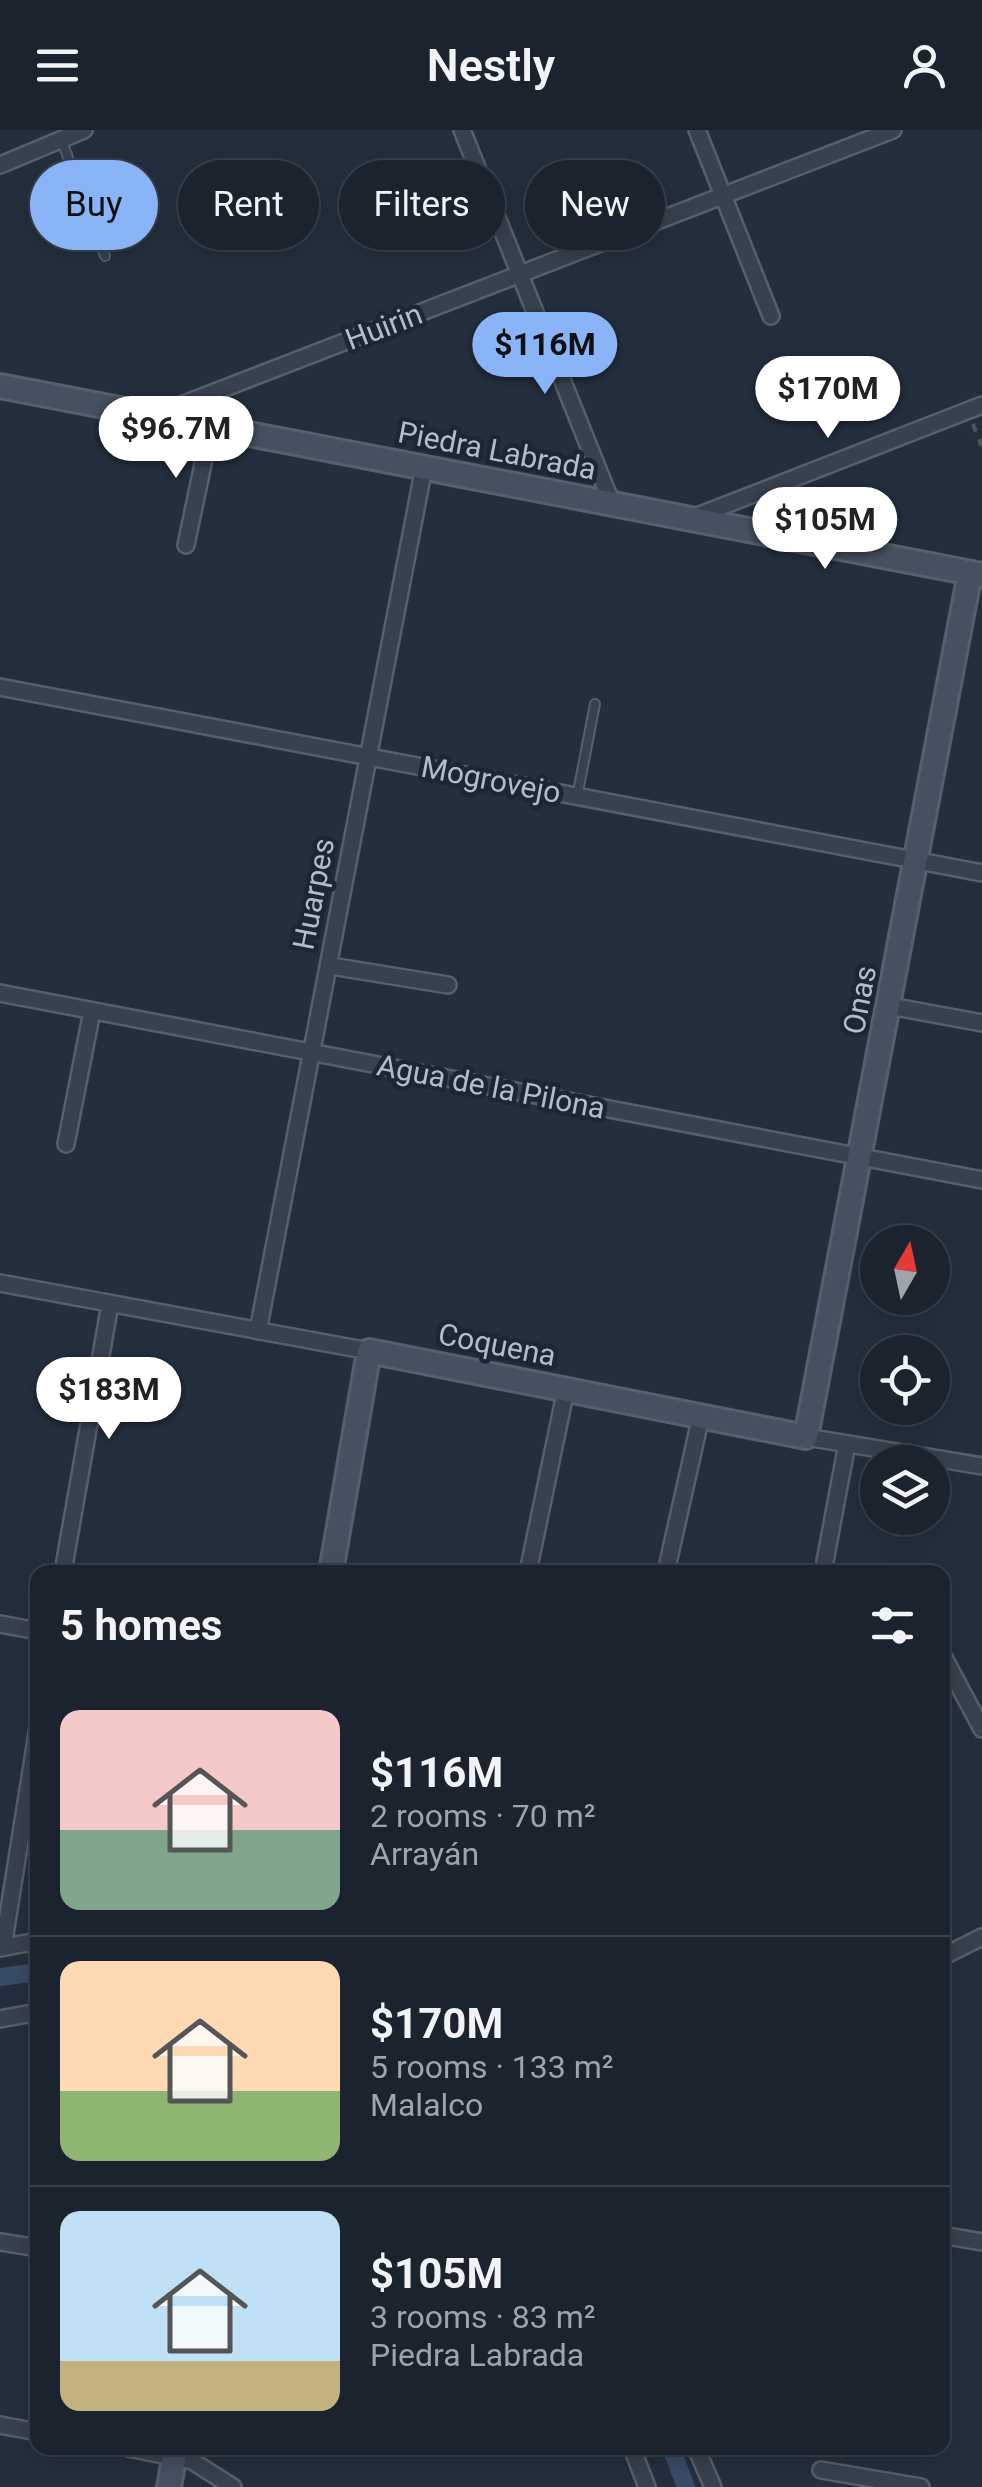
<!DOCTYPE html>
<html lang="en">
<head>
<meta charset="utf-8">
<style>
  :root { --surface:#1b232e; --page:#242b36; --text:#f1f3f6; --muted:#a0a4aa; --line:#39404a; --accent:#8ab4f8 }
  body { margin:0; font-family:Roboto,sans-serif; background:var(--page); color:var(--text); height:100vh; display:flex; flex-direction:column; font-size:38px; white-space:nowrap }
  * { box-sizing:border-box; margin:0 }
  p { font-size:32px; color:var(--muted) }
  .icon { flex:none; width:55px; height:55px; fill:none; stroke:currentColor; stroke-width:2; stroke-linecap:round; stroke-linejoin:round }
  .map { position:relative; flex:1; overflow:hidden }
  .panel { position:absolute; left:30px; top:1435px; width:920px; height:890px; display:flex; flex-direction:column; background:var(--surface); border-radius:20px; box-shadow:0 5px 25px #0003,0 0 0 2px var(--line) }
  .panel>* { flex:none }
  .guide { position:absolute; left:30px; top:30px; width:922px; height:90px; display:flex; gap:20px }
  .needle { width:65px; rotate:9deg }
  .tools { position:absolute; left:860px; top:1095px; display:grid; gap:20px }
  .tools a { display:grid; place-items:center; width:90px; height:90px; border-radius:50%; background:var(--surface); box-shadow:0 5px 25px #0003,0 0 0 2px var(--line); font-size:50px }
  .price { position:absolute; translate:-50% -85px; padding:0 22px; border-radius:35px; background:#fff; color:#222; font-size:32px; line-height:65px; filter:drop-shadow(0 2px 5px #0008) }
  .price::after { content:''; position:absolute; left:50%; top:60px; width:30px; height:22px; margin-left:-15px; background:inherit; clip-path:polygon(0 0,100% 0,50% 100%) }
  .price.on { background:var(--accent); color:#111 }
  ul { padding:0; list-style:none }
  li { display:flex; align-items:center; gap:30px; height:250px; padding:0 30px }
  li+li { border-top:2px solid var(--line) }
  li span { display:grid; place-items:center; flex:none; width:280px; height:200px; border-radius:20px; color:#555 }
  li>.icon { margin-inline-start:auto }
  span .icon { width:120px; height:120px; fill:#fffc; stroke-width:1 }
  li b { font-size:42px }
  h2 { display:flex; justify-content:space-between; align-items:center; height:120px; padding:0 30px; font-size:42px }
  .chip { padding:0 35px; border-radius:45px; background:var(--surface); box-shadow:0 5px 25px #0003,0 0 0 2px var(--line); font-size:35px; line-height:90px }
  .chip.on { background:var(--accent); color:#111 }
  header { display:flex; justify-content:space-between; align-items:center; height:130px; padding:0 30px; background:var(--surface); font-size:45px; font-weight:600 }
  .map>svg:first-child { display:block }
</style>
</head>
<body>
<header><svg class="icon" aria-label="menu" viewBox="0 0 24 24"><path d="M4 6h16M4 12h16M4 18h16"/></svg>Nestly<svg class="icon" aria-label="person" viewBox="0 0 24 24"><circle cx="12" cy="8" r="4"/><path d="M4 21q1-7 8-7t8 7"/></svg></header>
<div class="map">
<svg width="982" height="2357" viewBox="0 0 982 2357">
  <rect width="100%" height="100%" fill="#242f3e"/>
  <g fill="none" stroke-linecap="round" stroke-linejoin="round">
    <g stroke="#394c67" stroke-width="18">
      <path d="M0 1847 38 1842"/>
      <path d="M671 2318 686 2357"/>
    </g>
    <g stroke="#565f6c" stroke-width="12">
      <g id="lane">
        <path d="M61 9 105 126"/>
        <path d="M577 667 595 574"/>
      </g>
    </g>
    <g stroke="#565f6c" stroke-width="20">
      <g id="street">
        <path d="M462 0 612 374"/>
        <path d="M697 0 771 186"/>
        <path d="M0 35 84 0"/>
        <path d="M155 285 893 0"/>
        <path d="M692 388 982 275"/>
        <path d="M186 415 211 296"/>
        <path d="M0 557 982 743"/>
        <path d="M331 836 448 855"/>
        <path d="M0 863 982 1050"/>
        <path d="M890 876 982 893"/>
        <path d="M66 1014 92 881"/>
        <path d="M0 1153 369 1221"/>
        <path d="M258 1201 424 337"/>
        <path d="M806 1307 982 1336"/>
        <path d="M63 1442 110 1174"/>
        <path d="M528 1442 566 1259"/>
        <path d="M666 1442 701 1286"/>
        <path d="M823 1442 847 1314"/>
        <path d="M0 1494 38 1501"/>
        <path d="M942 1524 982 1599"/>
        <path d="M3 1817 38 1597"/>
        <path d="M0 1818 38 1811"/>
        <path d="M942 1827 982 1807"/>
        <path d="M0 1889 38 1882"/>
        <path d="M942 2105 982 2112"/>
        <path d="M0 2112 38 2118"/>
        <path d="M0 2295 38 2302"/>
        <path d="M128 2318 192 2331 233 2357"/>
        <path d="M632 2318 647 2357"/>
        <path d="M696 2318 713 2357"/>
        <path d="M821 2340 921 2357"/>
      </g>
    </g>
    <g stroke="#565f6c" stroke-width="28">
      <g id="secondary">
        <path d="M0 256 982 445"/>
        <path d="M331 1442 369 1221 806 1307 970 443"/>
        <path d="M169 2357 176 2318"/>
      </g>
    </g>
    <path stroke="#44595c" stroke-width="4" stroke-dasharray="8 8" stroke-linecap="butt" d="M973 294 982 317"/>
    <use href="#lane" stroke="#38414e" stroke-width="8"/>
    <use href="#street" stroke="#38414e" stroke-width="15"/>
    <use href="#secondary" stroke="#465061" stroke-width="22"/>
  </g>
  <g text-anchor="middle" stroke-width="9" stroke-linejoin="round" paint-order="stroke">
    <g font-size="30" fill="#b4bcc9" stroke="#1d2633">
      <text transform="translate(384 197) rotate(-21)" y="10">Huirin</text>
      <text transform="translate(497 321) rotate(11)" y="10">Piedra Labrada</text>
      <text transform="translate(491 650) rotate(11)" y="10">Mogrovejo</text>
      <text transform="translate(314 764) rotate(-79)" y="10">Huarpes</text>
      <text transform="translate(860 870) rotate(-79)" y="10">Onas</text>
      <text transform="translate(491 957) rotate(11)" y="10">Agua de la Pilona</text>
      <text transform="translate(497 1215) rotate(11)" y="10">Coquena</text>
    </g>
  </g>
</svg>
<div class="tools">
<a><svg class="needle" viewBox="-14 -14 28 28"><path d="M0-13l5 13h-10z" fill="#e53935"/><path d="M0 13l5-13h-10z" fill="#a0a4aa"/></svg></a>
<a><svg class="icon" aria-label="locate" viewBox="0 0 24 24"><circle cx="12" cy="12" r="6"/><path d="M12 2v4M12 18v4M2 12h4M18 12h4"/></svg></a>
<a><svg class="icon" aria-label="layers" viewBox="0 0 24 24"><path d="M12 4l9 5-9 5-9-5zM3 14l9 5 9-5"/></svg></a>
</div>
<b class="price on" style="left:545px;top:267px">$116M</b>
<b class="price" style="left:828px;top:311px">$170M</b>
<b class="price" style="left:176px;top:351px">$96.7M</b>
<b class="price" style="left:825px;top:442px">$105M</b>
<b class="price" style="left:109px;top:1312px">$183M</b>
<div class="guide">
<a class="chip on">Buy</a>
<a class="chip">Rent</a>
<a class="chip">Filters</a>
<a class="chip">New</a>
</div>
<section class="panel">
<h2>5 homes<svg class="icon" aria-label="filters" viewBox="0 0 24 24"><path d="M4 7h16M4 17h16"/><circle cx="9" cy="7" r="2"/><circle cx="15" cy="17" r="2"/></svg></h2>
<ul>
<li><span style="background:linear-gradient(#f6c9c9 60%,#7fa58c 0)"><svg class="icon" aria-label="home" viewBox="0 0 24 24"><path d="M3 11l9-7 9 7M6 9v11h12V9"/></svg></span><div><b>$116M</b><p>2 rooms · 70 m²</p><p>Arrayán</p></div></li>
<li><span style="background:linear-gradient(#ffd9b3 65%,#8fb573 0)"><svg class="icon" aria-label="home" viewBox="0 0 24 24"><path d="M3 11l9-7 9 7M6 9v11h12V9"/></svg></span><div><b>$170M</b><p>5 rooms · 133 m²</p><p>Malalco</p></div></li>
<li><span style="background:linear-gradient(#bfe0f5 75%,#c2b280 0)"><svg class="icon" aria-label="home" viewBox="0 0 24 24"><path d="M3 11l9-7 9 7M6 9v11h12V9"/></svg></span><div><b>$105M</b><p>3 rooms · 83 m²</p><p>Piedra Labrada</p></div></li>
</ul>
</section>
</div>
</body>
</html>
